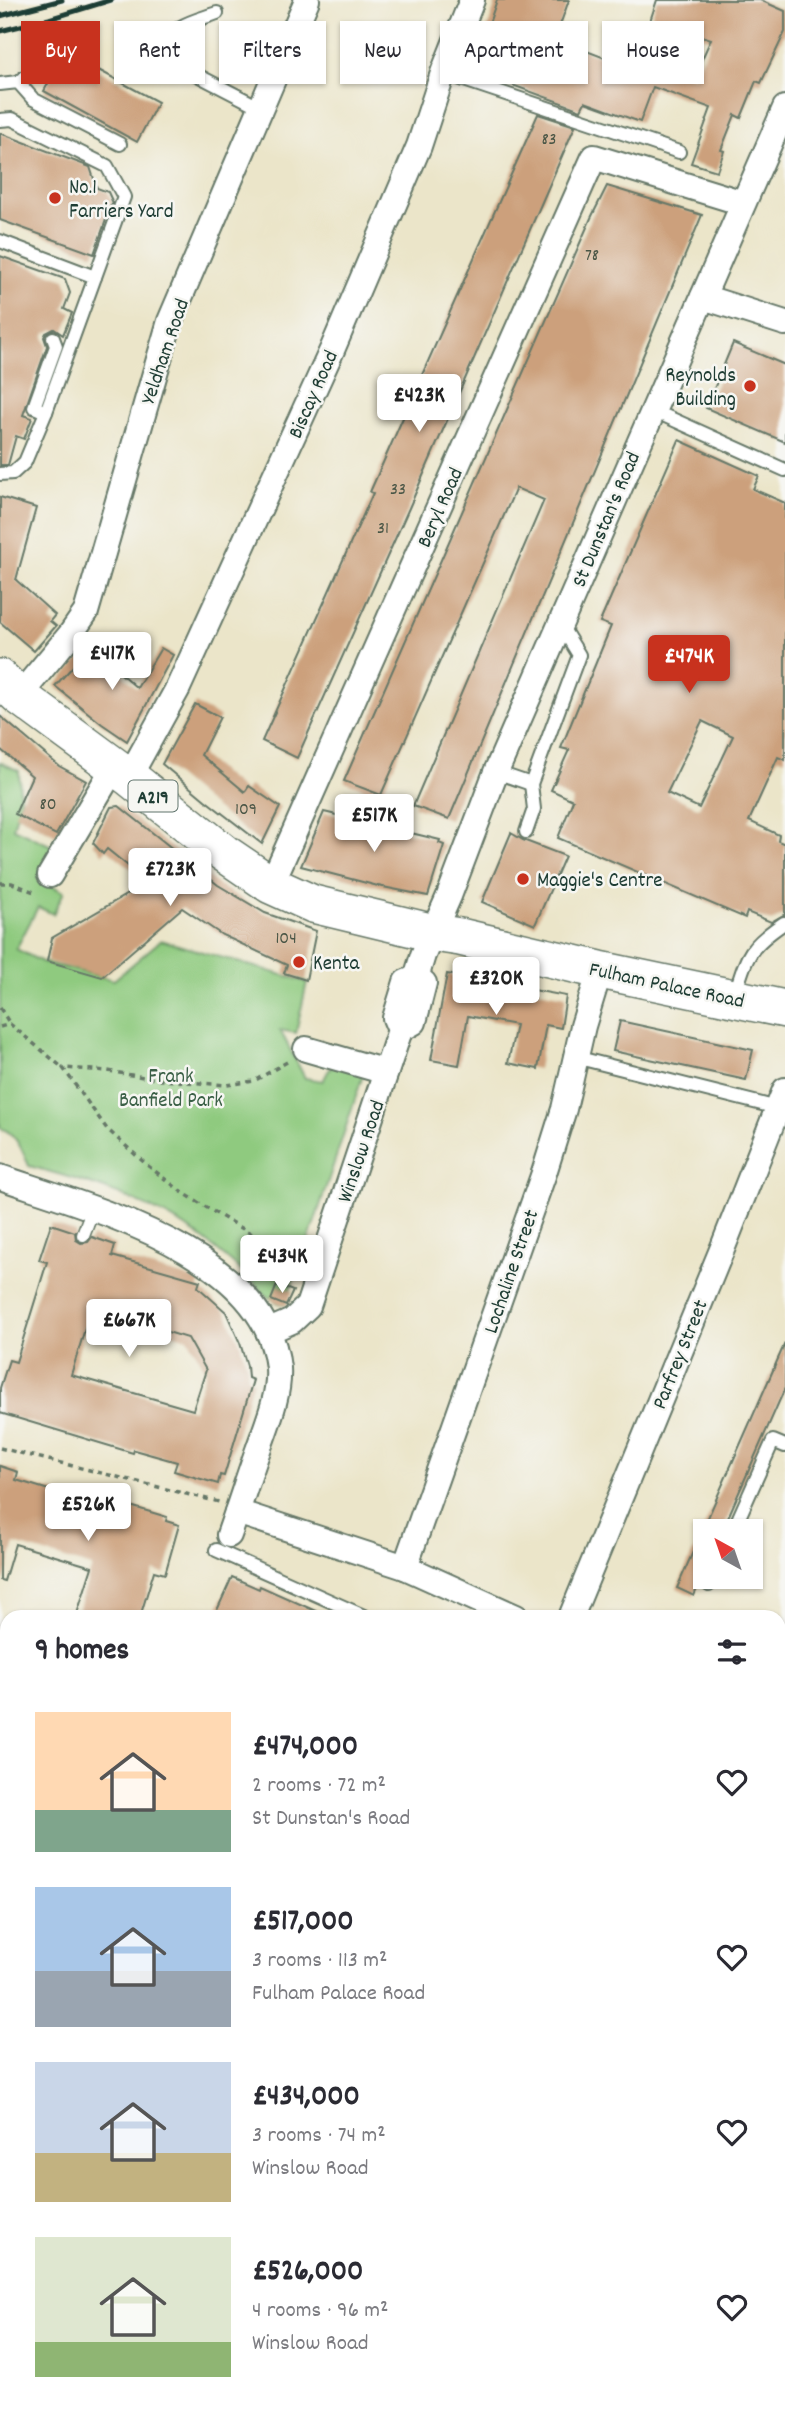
<!DOCTYPE html>
<html lang="en">
<head>
<meta charset="utf-8">
<style>
  :root { --surface:#fff; --page:#f2f2f3; --text:#2b2b33; --muted:#7c7c81; --accent:#c8321e }
  body { margin:0; font-family:Dekko,sans-serif; background:var(--page); color:var(--text); height:100vh; display:flex; flex-direction:column; font-size:26px; white-space:nowrap }
  * { box-sizing:border-box; margin:0 }
  p { font-size:23px; color:var(--muted) }
  .icon { flex:none; width:38px; height:38px; fill:none; stroke:currentColor; stroke-width:2; stroke-linecap:round; stroke-linejoin:round }
  .map { position:relative; flex:1; overflow:hidden }
  .panel { position:absolute; left:0px; top:1610px; width:786px; height:800px; display:flex; flex-direction:column; background:var(--surface); border-radius:21px 21px 0 0; box-shadow:0 2px 5px #0004 }
  .panel>* { flex:none }
  .banner { position:absolute; left:21px; top:21px; width:744px; height:63px; display:flex; gap:14px }
  .needle { width:46px; rotate:320deg }
  .buttons { position:absolute; left:693px; top:1519px; display:grid; gap:14px }
  .buttons a { display:grid; place-items:center; width:70px; height:70px; border-radius:0px; background:var(--surface); box-shadow:0 2px 5px #0004; font-size:35px }
  .price { position:absolute; translate:-50% -60px; padding:0 16px; border-radius:7px; background:#fff; color:#222; font-size:23px; line-height:46px; filter:drop-shadow(0 2px 4px #0008) }
  .price::after { content:''; position:absolute; left:50%; top:42px; width:21px; height:16px; margin-left:-10px; background:inherit; clip-path:polygon(0 0,100% 0,50% 100%) }
  .price.selected { background:var(--accent); color:#fff }
  ul { padding:0; list-style:none }
  li { display:flex; align-items:center; gap:21px; height:175px; padding:0 35px }
  li span { display:grid; place-items:center; flex:none; width:196px; height:140px; border-radius:0px; color:#555 }
  li>.icon { margin-inline-start:auto }
  span .icon { width:84px; height:84px; fill:#fffc; stroke-width:1 }
  li b { font-size:30px }
  h2 { display:flex; justify-content:space-between; align-items:center; height:84px; padding:0 35px; font-size:30px }
  .chip { padding:0 24px; border-radius:0px; background:var(--surface); box-shadow:0 2px 5px #0004; font-size:24px; line-height:63px }
  .chip.selected { background:var(--accent); color:#fff }
  .map>svg:first-child { display:block }
</style>
</head>
<body>
<div class="map">
<svg width="785" height="2409" viewBox="0 0 785 2409">
  <rect width="100%" height="100%" fill="#f6f6f2"/>
  <filter id="ink" filterUnits="userSpaceOnUse"><feTurbulence type="fractalNoise" baseFrequency=".0143" numOctaves="2"/><feDisplacementMap in="SourceGraphic" scale="14" xChannelSelector="R" yChannelSelector="G"/><feConvolveMatrix kernelMatrix="1 2 1 2 8 2 1 2 1" color-interpolation-filters="sRGB"/></filter>
  <filter id="wash" filterUnits="userSpaceOnUse"><feTurbulence type="fractalNoise" baseFrequency=".00686" numOctaves="4" result="noise"/><feDisplacementMap in="SourceGraphic" scale="28" xChannelSelector="R" yChannelSelector="G"/><feGaussianBlur stdDeviation="1.57" result="paint"/><feColorMatrix in="noise" values="0 0 0 0 0 0 0 0 0 0 0 0 0 0 0 0 0 1.4 0 .05"/><feComposite in="paint" operator="in"/></filter>
  <g filter="url(#wash)">
    <rect width="100%" height="100%" fill="#ebe5c9"/>
    <path fill="#8fca7f" stroke="#57845a" stroke-width="2" d="M0 762 19 771 20 802 13 828 54 847 37 878 64 892 53 914 38 907 16 949 42 962 114 980 161 940 307 982 296 1033 280 1030 305 1078 323 1081 333 1062 364 1072 309 1239 284 1305C267 1300 259 1287 247 1276 227 1258 206 1240 184 1226 137 1197 81 1180 29 1166 23 1152 16 1132 0 1128Z"/>
    <path fill="#5babd5" stroke="#3d7484" stroke-width="2" d="M0 1932 7 1935V2403H779V2294L785 2297V2409H0Z"/>
    <g fill="none" stroke-linecap="round" stroke-linejoin="round">
      <path stroke="#5babd5" stroke-width="38" d="M779 2294 785 2297"/>
    </g>
    <g id="blocks">
      <g fill="#cca07b" fill-rule="evenodd">
        <path d="M497 0H569L555 39 657 78 661 65 694 77 711 39 650 21 657 0H760L785 11V32L761 83 756 81 741 118 735 115 721 150 724 151 717 171 691 163 711 108 653 87 640 122 585 102 581 110 482 74 489 53 480 50Z"/>
        <path d="M65 52 158 102 137 142 44 91Z"/>
        <path d="M538 114 575 126 409 508 297 758 262 741 373 493 370 492Z"/>
        <path d="M0 133 90 167 97 188 108 192 113 203 107 212 108 214 94 254 0 220Z"/>
        <path d="M607 186 702 215 449 819 413 806 544 500 516 488 381 795 344 781 591 218Z"/>
        <path d="M0 256 65 279 70 293 64 309 72 313 63 335 54 329 46 333 44 337 47 346 23 415 32 418 24 439 16 436 8 465H0Z"/>
        <path d="M733 343 785 365V442L706 408Z"/>
        <path d="M679 440 759 476 753 489 785 503V760L778 757 749 821 779 835 778 841 785 844V914L771 922 747 912 745 918 558 838 573 800 551 790 569 750 561 748 611 626 600 622ZM702 721 733 736 699 808 667 793Z"/>
        <path d="M0 497 36 508 16 580 55 615 50 621 56 626 34 651 0 622Z"/>
        <path d="M161 648 173 655 127 741 102 724 55 686 87 651 101 664 111 669 113 667 137 688Z"/>
        <path d="M195 704 220 717 201 755 245 792 249 786 280 807 262 844 205 800 162 764Z"/>
        <path d="M0 716 59 766 86 781 56 835 15 814 32 776 0 749Z"/>
        <path d="M119 806 218 885 265 913 316 931 306 980 284 973 287 965 222 935 182 908 102 977 47 961 52 938 148 882 107 849 103 854 93 843 111 807Z"/>
        <path d="M324 812 440 840 439 843 444 845 428 896 378 886 301 866Z"/>
        <path d="M511 833 523 840 565 856 535 925 482 902Z"/>
        <path d="M447 974 566 996 561 1028 546 1025 538 1069 508 1063 516 1025 468 1016 459 1065 431 1060Z"/>
        <path d="M620 1021 753 1050 746 1080 613 1051Z"/>
        <path d="M51 1224 75 1232 76 1240 81 1243 88 1242 92 1237 115 1245 112 1256 200 1281 198 1287 226 1312 240 1343 247 1366 248 1378 253 1380 224 1476 220 1475 218 1484 174 1471 177 1462 134 1450 133 1453 0 1413V1388L9 1360 16 1362 47 1262 39 1260ZM91 1309 188 1338 206 1370 193 1410 71 1375Z"/>
        <path d="M277 1285 293 1291 286 1306 271 1300Z"/>
        <path d="M785 1343V1388L722 1531H705V1570L694 1596 677 1588Z"/>
        <path d="M0 1466 18 1472 16 1480 125 1513 127 1505 167 1517 166 1521 179 1525 165 1574 154 1571 140 1617H76L92 1567 15 1544 4 1581 0 1580Z"/>
        <path d="M232 1577 259 1589 260 1586 329 1617H214Z"/>
      </g>
    </g>
  </g>
  <g filter="url(#ink)">
    <use href="#blocks" fill-opacity="0" stroke="#667868" stroke-width="2"/>
    <g fill="none" stroke-linecap="round" stroke-linejoin="round">
      <g stroke="#667868" stroke-width="16">
        <g id="service">
          <path d="M217 13C195 21 173 24 164 47L172 62 261 108"/>
          <path d="M443 73 679 152"/>
          <path d="M18 82 47 60"/>
          <path d="M0 84 18 82 33 99 120 144"/>
          <path d="M0 120 12 119 107 166 124 197 95 277"/>
          <path d="M0 241 95 277 46 412 25 462 13 473 0 474"/>
          <path d="M652 410 785 470"/>
          <path d="M46 412 34 407 56 346 53 338"/>
          <path d="M496 772 531 784 579 655 560 624"/>
          <path d="M526 832 534 809 531 784"/>
          <path d="M734 997C747 956 747 948 784 923"/>
          <path d="M575 1057 778 1108"/>
          <path d="M83 1235 93 1209"/>
          <path d="M733 1531 773 1441 785 1446"/>
          <path d="M216 1550 366 1617"/>
          <path d="M709 1585 712 1577"/>
          <path d="M779 2153 785 2148"/>
        </g>
      </g>
      <g stroke="#667868" stroke-width="28">
        <g id="minor">
          <path d="M703 297 785 323"/>
          <path d="M19 696 70 635 86 612 170 321 307 0"/>
          <path d="M129 777 178 688 332 350 419 146 443 73 472 0"/>
          <path d="M50 875 114 767"/>
          <path d="M271 885 594 157 743 203"/>
          <path d="M400 1030 414 1022 424 983 416 978"/>
          <path d="M306 1049 386 1072"/>
          <path d="M0 1177C90 1208 267 1253 278 1368 280 1395 267 1424 258 1450 248 1478 239 1507 229 1535"/>
          <path d="M269 1331 292 1321 308 1306 400 1030 395 1018 406 982 416 978 423 955 449 896 496 772 785 108"/>
          <path d="M237 1512 405 1567 516 1617"/>
          <path d="M405 1567 544 1173 564 1109 583 1026 600 970"/>
          <path d="M571 1617 723 1247 785 1090"/>
          <path d="M779 1723 785 1709"/>
          <path d="M779 2129 785 2132"/>
        </g>
      </g>
      <g stroke="#667868" stroke-width="40">
        <path id="primary" d="M0 678 19 696 129 777 224 853 271 885 313 904 434 933 460 937 600 970 785 1009"/>
      </g>
      <g stroke="#667868" stroke-width="3.5" stroke-dasharray="5 5" stroke-linecap="butt">
        <path d="M0 883H12L34 892"/>
        <path d="M0 1008 10 1024"/>
        <path d="M0 1027 10 1024 63 1068"/>
        <path d="M287 1062 254 1081 227 1085 161 1080 108 1071 63 1068 107 1129 147 1165 182 1192 217 1214 301 1262"/>
        <path d="M0 1448 219 1502"/>
        <path d="M0 1917 7 1920"/>
        <path d="M779 2283 785 2287"/>
      </g>
      <use href="#service" stroke="#fff" stroke-width="12"/>
      <use href="#minor" stroke="#fff" stroke-width="24"/>
      <use href="#primary" stroke="#fff" stroke-width="37"/>
      <g stroke="#1f3d34" stroke-width="5">
        <path d="M0 16 62 0"/>
        <path d="M0 31 49 19 111 0"/>
      </g>
    </g>
  </g>
  <g fill="#c8321e" stroke="#f6f6f2" stroke-width="2.5">
    <circle cx="55" cy="198" r="7"/>
    <circle cx="750" cy="386" r="7"/>
    <circle cx="523" cy="879" r="7"/>
    <circle cx="299" cy="962" r="7"/>
  </g>
  <g text-anchor="middle" stroke-width="5" stroke-linejoin="round" paint-order="stroke">
    <g font-size="18" fill="#4a5646">
      <text x="549" y="144">83</text>
      <text x="592" y="260">78</text>
      <text x="398" y="494">33</text>
      <text x="383" y="533">31</text>
      <text x="48" y="809">80</text>
      <text x="246" y="814">109</text>
      <text x="286" y="943">104</text>
    </g>
    <rect fill="#f6f6f2" stroke="#60746d" stroke-width="2" x="128.5" y="780.5" width="49" height="31" rx="5"/>
    <g font-size="19" font-weight="bold" fill="#1f3d34">
      <text x="153" y="803">A219</text>
    </g>
    <g font-size="21" fill="#1f3d34" stroke="#f6f6f2" text-anchor="start">
      <text x="69" y="193">No.1<tspan x="69" dy="24">Farriers Yard</tspan></text>
      <text x="736" y="381" text-anchor="end">Reynolds<tspan x="736" dy="24">Building</tspan></text>
      <text x="537" y="886">Maggie's Centre</text>
      <text x="313" y="969">Kenta</text>
    </g>
    <g font-size="21" fill="#1f3d34" stroke="#f6f6f2">
      <text transform="translate(164 351) rotate(-71)" y="7">Yeldham Road</text>
      <text transform="translate(312 394) rotate(-66)" y="7">Biscay Road</text>
      <text transform="translate(439 507) rotate(-66)" y="7">Beryl Road</text>
      <text transform="translate(605 519) rotate(-67)" y="7">St Dunstan's Road</text>
      <text transform="translate(667 984) rotate(12)" y="7">Fulham Palace Road</text>
      <text transform="translate(360 1151) rotate(-71)" y="7">Winslow Road</text>
      <text transform="translate(510 1271) rotate(-71)" y="7">Lochaline Street</text>
      <text transform="translate(679 1354) rotate(-68)" y="7">Parfrey Street</text>
    </g>
    <g font-size="21" fill="#3b6047" stroke="#f6f6f2">
      <text x="171" y="1082">Frank<tspan x="171" dy="24">Banfield Park</tspan></text>
    </g>
  </g>
</svg>
<div class="buttons">
<a><svg class="needle" viewBox="-14 -14 28 28"><path d="M0-13l5 13h-10z" fill="#e53935"/><path d="M0 13l5-13h-10z" fill="#7c7c81"/></svg></a>
</div>
<b class="price" style="left:419px;top:434px">£423K</b>
<b class="price" style="left:112px;top:692px">£417K</b>
<b class="price selected" style="left:689px;top:695px">£474K</b>
<b class="price" style="left:374px;top:854px">£517K</b>
<b class="price" style="left:170px;top:908px">£723K</b>
<b class="price" style="left:496px;top:1017px">£320K</b>
<b class="price" style="left:282px;top:1295px">£434K</b>
<b class="price" style="left:129px;top:1359px">£667K</b>
<b class="price" style="left:88px;top:1543px">£526K</b>
<div class="banner">
<a class="chip selected">Buy</a>
<a class="chip">Rent</a>
<a class="chip">Filters</a>
<a class="chip">New</a>
<a class="chip">Apartment</a>
<a class="chip">House</a>
</div>
<section class="panel">
<h2>9 homes<svg class="icon" aria-label="filters" viewBox="0 0 24 24"><path d="M4 7h16M4 17h16"/><circle cx="9" cy="7" r="2"/><circle cx="15" cy="17" r="2"/></svg></h2>
<ul>
<li><span style="background:linear-gradient(#ffd9b3 70%,#7fa58c 0)"><svg class="icon" aria-label="home" viewBox="0 0 24 24"><path d="M3 11l9-7 9 7M6 9v11h12V9"/></svg></span><div><b>£474,000</b><p>2 rooms · 72 m²</p><p>St Dunstan's Road</p></div><svg class="icon" aria-label="heart" viewBox="0 0 24 24"><path d="M12 20l-8-8c-3-5 5-10 8-4 3-6 11-1 8 4z"/></svg></li>
<li><span style="background:linear-gradient(#a9c7e8 60%,#9aa5b1 0)"><svg class="icon" aria-label="home" viewBox="0 0 24 24"><path d="M3 11l9-7 9 7M6 9v11h12V9"/></svg></span><div><b>£517,000</b><p>3 rooms · 113 m²</p><p>Fulham Palace Road</p></div><svg class="icon" aria-label="heart" viewBox="0 0 24 24"><path d="M12 20l-8-8c-3-5 5-10 8-4 3-6 11-1 8 4z"/></svg></li>
<li><span style="background:linear-gradient(#c9d6e8 65%,#c2b280 0)"><svg class="icon" aria-label="home" viewBox="0 0 24 24"><path d="M3 11l9-7 9 7M6 9v11h12V9"/></svg></span><div><b>£434,000</b><p>3 rooms · 74 m²</p><p>Winslow Road</p></div><svg class="icon" aria-label="heart" viewBox="0 0 24 24"><path d="M12 20l-8-8c-3-5 5-10 8-4 3-6 11-1 8 4z"/></svg></li>
<li><span style="background:linear-gradient(#dfe7d0 75%,#8fb573 0)"><svg class="icon" aria-label="home" viewBox="0 0 24 24"><path d="M3 11l9-7 9 7M6 9v11h12V9"/></svg></span><div><b>£526,000</b><p>4 rooms · 96 m²</p><p>Winslow Road</p></div><svg class="icon" aria-label="heart" viewBox="0 0 24 24"><path d="M12 20l-8-8c-3-5 5-10 8-4 3-6 11-1 8 4z"/></svg></li>
</ul>
</section>
</div>
</body>
</html>
